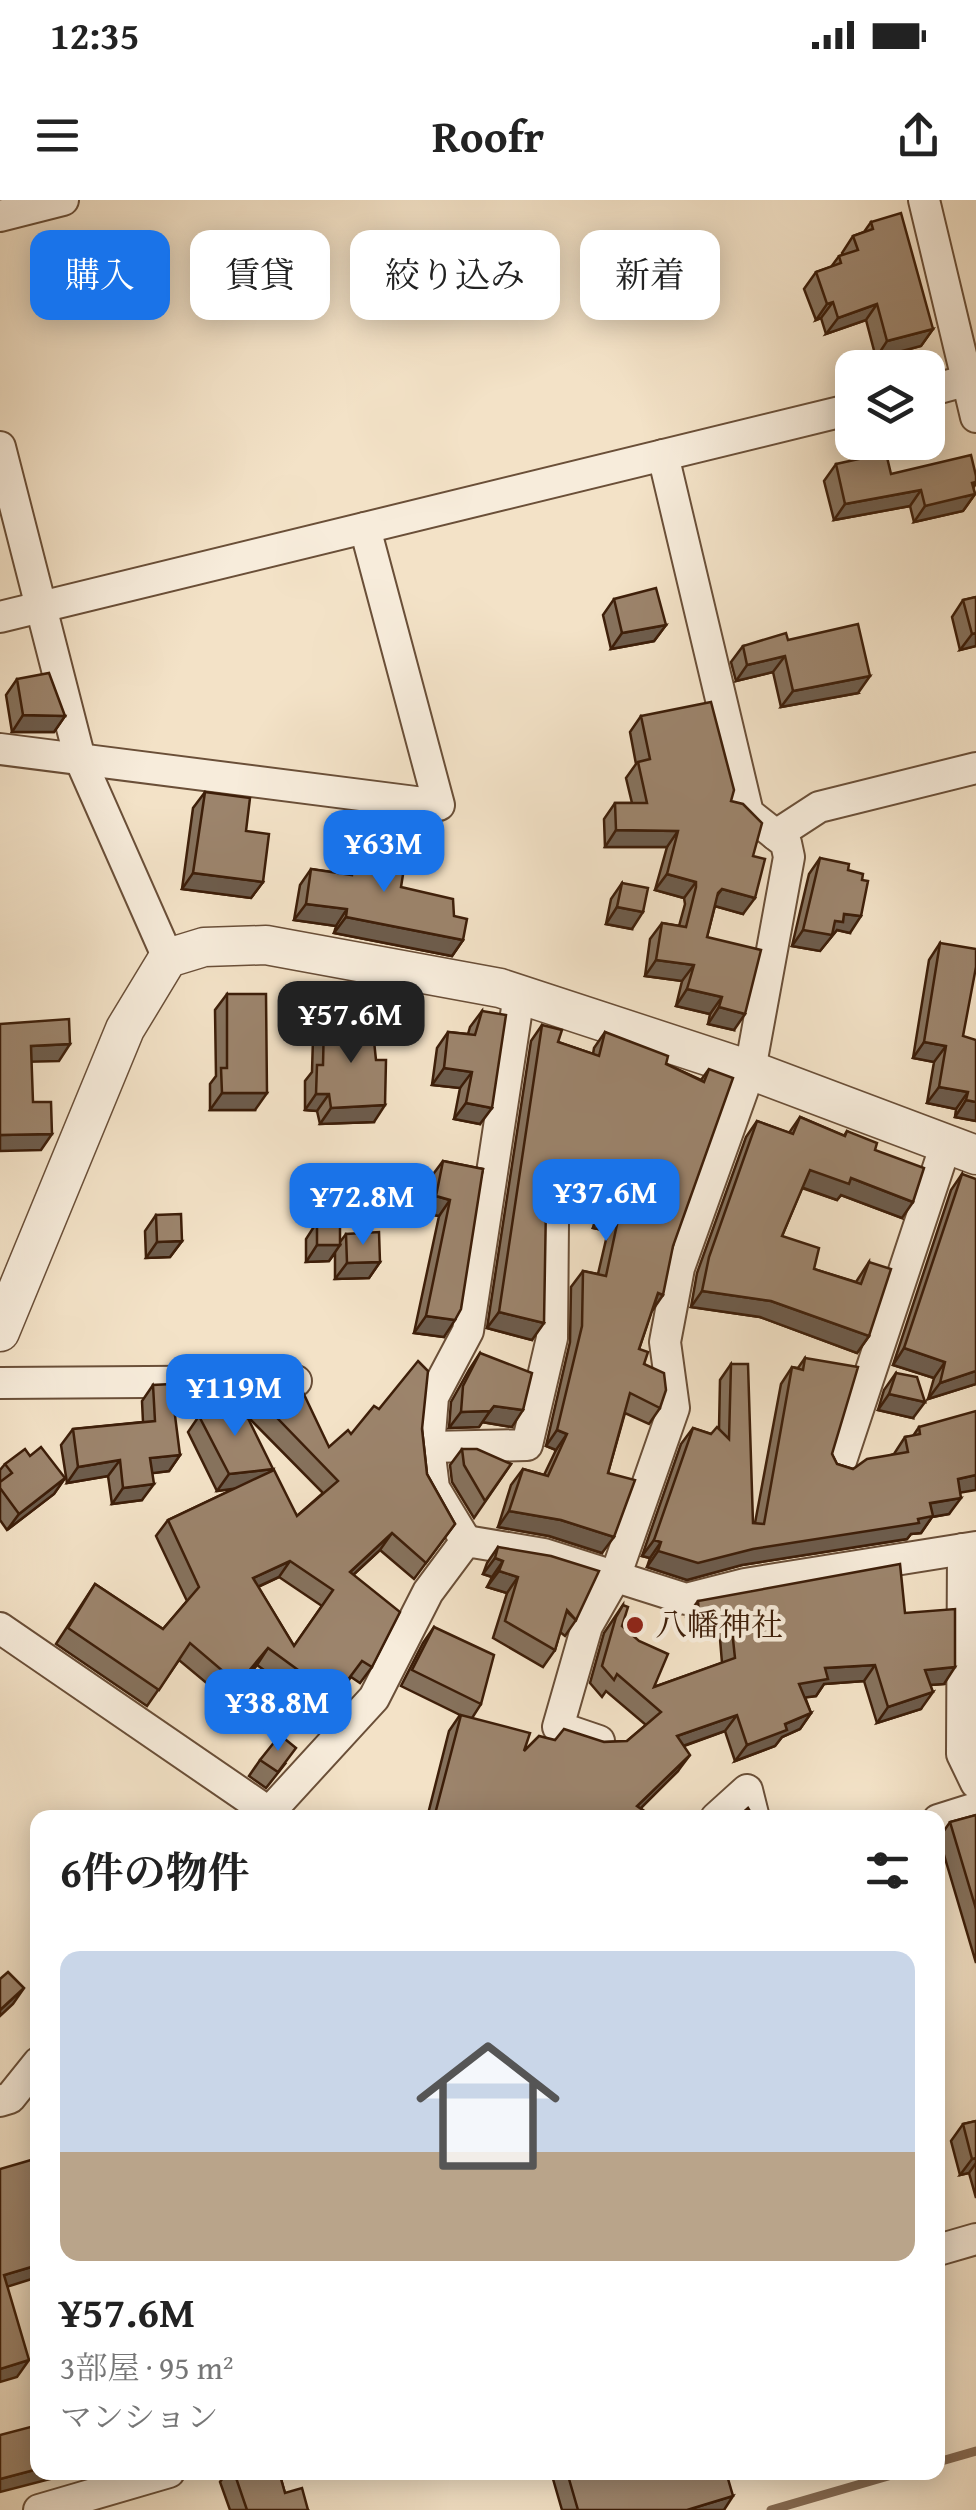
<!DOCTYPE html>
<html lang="ja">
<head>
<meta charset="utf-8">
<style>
  :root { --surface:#fff; --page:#f6f6f6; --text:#222; --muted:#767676; --line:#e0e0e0; --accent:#1a73e8 }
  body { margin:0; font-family:"Gentium Book Plus","Noto Serif JP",serif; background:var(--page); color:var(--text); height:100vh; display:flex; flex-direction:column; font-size:38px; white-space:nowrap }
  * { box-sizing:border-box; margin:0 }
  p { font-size:32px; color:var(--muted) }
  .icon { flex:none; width:55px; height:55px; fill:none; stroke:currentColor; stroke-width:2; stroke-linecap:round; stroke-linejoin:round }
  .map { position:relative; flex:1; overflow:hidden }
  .side { position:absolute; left:30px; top:1610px; width:915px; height:670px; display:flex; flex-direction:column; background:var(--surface); border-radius:20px; box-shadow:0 5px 25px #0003 }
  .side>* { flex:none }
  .guide { position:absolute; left:30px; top:30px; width:918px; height:90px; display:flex; gap:20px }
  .buttons { position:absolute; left:835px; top:150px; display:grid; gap:20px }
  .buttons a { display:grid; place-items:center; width:110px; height:110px; border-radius:20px; background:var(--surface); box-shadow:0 5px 25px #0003; font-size:50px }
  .price { position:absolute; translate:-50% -85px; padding:0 22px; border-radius:20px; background:var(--accent); color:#fff; font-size:32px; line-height:65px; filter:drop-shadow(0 2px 5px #0008) }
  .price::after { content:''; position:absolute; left:50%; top:60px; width:30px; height:22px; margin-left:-15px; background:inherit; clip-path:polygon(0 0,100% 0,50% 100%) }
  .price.active { background:#222; color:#fff }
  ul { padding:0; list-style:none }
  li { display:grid; align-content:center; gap:20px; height:530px; padding:0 30px }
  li+li { border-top:2px solid var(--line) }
  li span { display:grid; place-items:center; height:310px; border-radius:20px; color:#555 }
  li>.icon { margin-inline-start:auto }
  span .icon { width:180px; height:180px; fill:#fffc; stroke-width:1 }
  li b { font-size:42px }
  h2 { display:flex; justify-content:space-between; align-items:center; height:120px; padding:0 30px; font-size:42px }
  .tag { padding:0 35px; border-radius:20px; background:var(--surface); box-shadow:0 5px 25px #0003; font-size:35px; line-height:90px }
  .tag.active { background:var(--accent); color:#fff }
  .status { display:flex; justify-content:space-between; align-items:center; height:70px; padding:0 50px; background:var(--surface); direction:ltr }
  .status svg { height:28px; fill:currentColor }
  header { display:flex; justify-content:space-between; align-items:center; height:130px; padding:0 30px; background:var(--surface); font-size:45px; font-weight:800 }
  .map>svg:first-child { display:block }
</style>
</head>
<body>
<div class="status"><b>12:35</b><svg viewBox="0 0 49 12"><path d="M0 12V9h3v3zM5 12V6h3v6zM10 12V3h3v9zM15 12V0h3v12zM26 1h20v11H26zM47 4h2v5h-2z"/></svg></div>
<header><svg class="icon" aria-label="menu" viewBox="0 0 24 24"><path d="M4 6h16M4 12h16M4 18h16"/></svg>Roofr<svg class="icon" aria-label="share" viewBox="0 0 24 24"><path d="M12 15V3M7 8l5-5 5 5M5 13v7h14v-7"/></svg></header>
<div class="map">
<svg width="976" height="2310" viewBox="0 0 976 2310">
  <rect width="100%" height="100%" fill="#f3e2c7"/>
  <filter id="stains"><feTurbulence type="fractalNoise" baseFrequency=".002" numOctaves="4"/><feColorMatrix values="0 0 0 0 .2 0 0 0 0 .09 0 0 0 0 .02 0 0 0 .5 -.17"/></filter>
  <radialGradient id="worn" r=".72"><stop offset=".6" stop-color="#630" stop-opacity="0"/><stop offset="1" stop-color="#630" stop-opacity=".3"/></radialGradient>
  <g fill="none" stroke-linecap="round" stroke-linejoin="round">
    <g stroke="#856b54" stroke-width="9">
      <path d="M938 2262 976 2251"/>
      <path d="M771 2310 902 2272"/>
    </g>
    <g stroke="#6a4f38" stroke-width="34">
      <g id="minor">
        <path d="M924 0 976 217"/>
        <path d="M0 16 63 0"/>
        <path d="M928 191 976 178"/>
        <path d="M0 247 80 559 168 758"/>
        <path d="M0 417 852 209"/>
        <path d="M0 549 439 605 365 328"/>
        <path d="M776 635 819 607 976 568"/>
        <path d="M0 1183 296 1181"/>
        <path d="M429 1247 527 1245 552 1138 553 1022"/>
        <path d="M839 1267 946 944"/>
        <path d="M466 1341 434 1288 429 1247 433 1197 468 1131 519 795"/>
        <path d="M963 1349 962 1554 976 1583"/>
        <path d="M0 1428 277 1618"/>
        <path d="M599 1541 558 1527 587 1426 615 1377 674 1208 665 1142 679 1068 750 870 789 657 786 643 748 613 663 255"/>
        <path d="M264 1618 374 1498 428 1392 466 1341 544 1354 686 1399 745 1384 976 1347"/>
        <path d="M716 1618 747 1590 754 1618"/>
        <path d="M938 1620 976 1608"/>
        <path d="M0 1901 10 1898 38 1863"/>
        <path d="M938 2050 976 2039"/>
        <path d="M39 2310 169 2272"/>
      </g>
    </g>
    <g stroke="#6a4f38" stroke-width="41">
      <path id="tertiary" d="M0 1132 125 829 168 758 204 747 266 745 500 788 750 870 976 955"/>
    </g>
    <use href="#minor" stroke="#f7ecdb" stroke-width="30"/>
    <use href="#tertiary" stroke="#f7ecdb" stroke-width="38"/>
  </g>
  <g fill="#86725d" stroke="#3d1e09" stroke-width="2.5" fill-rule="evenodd">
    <path d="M871 22 933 129 921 146 876 158 866 120 826 134 821 118 816 120 804 89 816 72 831 67 839 56 843 55 842 53 853 36 864 32Z"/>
    <path d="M836 264 891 274 976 284 973 288 975 294 963 311 914 322 910 306 834 320 824 281Z"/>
    <path d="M976 397V446L960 450 952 417 963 400Z"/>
    <path d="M614 399 666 425 654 441 611 449 603 415Z"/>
    <path d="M788 440 858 493 781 507 773 472 736 481 731 462 743 446Z"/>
    <path d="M17 479 65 516 54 532H12L6 495Z"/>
    <path d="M641 516 731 601 753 656 743 714 715 706 707 737 734 830 708 824 710 814 676 806 682 781 645 776 650 739 662 723 679 726 685 704 684 698 655 690 667 647H605L604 619 615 603H632L626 578 636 564 630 532Z"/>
    <path d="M205 592 246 631 263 682 251 698 182 689 193 608Z"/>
    <path d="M357 643 396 660 401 687 454 716 463 740 452 756 334 733 336 726 294 720 300 685 311 669 344 674 346 659Z"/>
    <path d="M820 658 848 670 850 733 837 730 820 751 792 746 809 674Z"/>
    <path d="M622 683 632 729 606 724 611 699Z"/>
    <path d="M940 743 963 836 976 921 955 917 956 909 927 903 934 862 913 858 929 760Z"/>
    <path d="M227 794 255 910H210V884L216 876 215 810Z"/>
    <path d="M482 811 480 924 454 919 460 888 432 885 437 848 448 832 468 834 470 827Z"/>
    <path d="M324 822 376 860 374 922 320 924 317 911 305 910V881L312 872 313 838Z"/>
    <path d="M542 825 558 842 593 854 594 848 605 832 666 864 701 880 709 869 673 1046 639 1149 660 1208 649 1224 625 1213 608 1273 602 1353 549 1336 498 1327 511 1285 523 1269 544 1275 556 1250 546 1246 570 1142 571 1087 583 1071 598 1074 608 1031 593 1028 600 999 567 986 555 1004 546 1006 532 1140 487 1128 531 841Z"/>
    <path d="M800 917 844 936 847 931 875 950 902 1018 841 995 837 1000 802 988 782 1036 814 1069 856 1082 869 1062V1136L857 1153 760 1117 691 1107 697 1073 746 937 757 921 789 933Z"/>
    <path d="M443 961 483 969 444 1137 414 1133 439 1016 424 1013 431 977Z"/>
    <path d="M962 974 976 1184 928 1199 934 1178 893 1165 951 990Z"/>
    <path d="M156 1015 182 1041 170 1057 146 1058 145 1031Z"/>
    <path d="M317 1022 340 1042 346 1034 380 1062 369 1078 335 1079V1053L329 1061 306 1062V1039Z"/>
    <path d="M480 1153 512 1227 482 1222 479 1227 449 1228 451 1202 469 1170Z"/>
    <path d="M805 1158 832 1254 837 1264 853 1269 894 1254 905 1237 913 1236 919 1227 960 1293 949 1314 932 1317 921 1333 911 1334 907 1339 742 1365 687 1380 647 1367 650 1358 642 1356 681 1244 693 1228 711 1234 719 1229 720 1180 731 1164 753 1323H755L781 1184 792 1167 798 1168Z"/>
    <path d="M896 1173 913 1218 878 1210 884 1190Z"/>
    <path d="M153 1185 180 1255 169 1271 152 1273 142 1300 112 1304 108 1276 67 1283 61 1245 73 1229 143 1222 142 1201Z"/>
    <path d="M254 1194 329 1247 351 1234 422 1229 427 1274 455 1324 414 1379 380 1350 353 1375 372 1467 360 1483 351 1477 324 1514 257 1465 227 1500 179 1460 147 1506 56 1444 95 1384 163 1429 187 1401 156 1336 168 1320 236 1288 217 1291 188 1232 199 1216 243 1209ZM246 1215 323 1293 297 1316 271 1272ZM279 1377 322 1406 294 1446 258 1387Z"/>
    <path d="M462 1249 511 1264 474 1318 452 1282 450 1265Z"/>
    <path d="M30 1256 65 1278 54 1294 7 1330 0 1320V1270L5 1264Z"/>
    <path d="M498 1347 576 1420 565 1436 560 1432 555 1450 543 1467 493 1438 507 1393 487 1387 492 1377 483 1374 487 1363Z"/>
    <path d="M698 1401 905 1413 944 1484 930 1485 921 1509 877 1523 864 1481 824 1484 816 1496 805 1497 811 1513 800 1529 782 1537 775 1546 735 1561 725 1531 684 1546 678 1571 640 1608 654 1618H427L449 1531 460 1515 401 1486 423 1443 434 1427 481 1504 472 1518 524 1551 555 1540 604 1542 627 1541 646 1525 606 1491 602 1497 590 1483 604 1433 623 1405 622 1426 654 1487 722 1463 719 1427 688 1430 686 1417Z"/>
    <path d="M260 1560 285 1564 266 1588 249 1576Z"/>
    <path d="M976 1615V1763L939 1638 950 1622Z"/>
    <path d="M976 1921V1998L969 1973 960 1975 951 1941 963 1924Z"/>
    <path d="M227 2272H279L285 2293 308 2310H230L220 2282Z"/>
    <path d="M551 2272H726L724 2310H562Z"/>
  </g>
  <g fill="#6d5c4c" stroke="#3d1e09" stroke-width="2.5">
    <path d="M833 102 821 118 816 120 827 104Z"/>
    <path d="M877 104 866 120 826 134 838 118Z"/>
    <path d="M933 129 921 146 876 158 887 141Z"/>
    <path d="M976 282 967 296 975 294 963 311 914 322 925 306Z"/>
    <path d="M921 290 910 306 834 320 845 304Z"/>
    <path d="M666 425 654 441 611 449 622 433Z"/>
    <path d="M976 433V446L960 450 972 434Z"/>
    <path d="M785 456 773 472 736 481 747 465Z"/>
    <path d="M870 476 858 493 781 507 793 491Z"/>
    <path d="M23 515 65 516 54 532H12Z"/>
    <path d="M616 630 678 631 667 647H605Z"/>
    <path d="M193 673 263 682 251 698 182 689Z"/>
    <path d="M667 674 696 682 684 698 655 690Z"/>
    <path d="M722 689 755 698 743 714 711 705 707 709Z"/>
    <path d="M306 704 347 709 336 726 294 720Z"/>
    <path d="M617 707 643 712 632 729 606 724Z"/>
    <path d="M844 714 861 716 850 733 837 730 820 751 792 746 803 730 835 721Z"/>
    <path d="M346 717 463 740 452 756 334 733Z"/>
    <path d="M656 760 694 765 682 781 645 776Z"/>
    <path d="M687 789 722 797 710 814 676 806Z"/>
    <path d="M719 807 745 814 734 830 708 824Z"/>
    <path d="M924 842 946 846 934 862 913 858Z"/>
    <path d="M70 844 59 861 20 862 31 846Z"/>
    <path d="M444 868 472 872 460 888 432 885Z"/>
    <path d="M939 887 968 892 956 909 927 903Z"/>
    <path d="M222 893H267L255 910H210Z"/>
    <path d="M316 894H329L317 911 305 910Z"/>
    <path d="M966 900 976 902V921L955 917Z"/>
    <path d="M466 903 492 908 480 924 454 919Z"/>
    <path d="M385 905 374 922 320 924 331 908Z"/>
    <path d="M52 934 41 950 0 951V935Z"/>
    <path d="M573 967 611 982 600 999 561 984Z"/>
    <path d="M810 970 851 978 913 1002 902 1018 841 995 837 1000 798 986Z"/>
    <path d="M567 987 555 1004 543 1006 554 990Z"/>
    <path d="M436 996 450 1000 439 1016 424 1013Z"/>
    <path d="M604 1011 619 1015 608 1031 593 1028Z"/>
    <path d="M182 1041 170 1057 146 1058 157 1042Z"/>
    <path d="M317 1045H340L329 1061 306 1062Z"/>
    <path d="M380 1062 369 1078 335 1079 347 1063Z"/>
    <path d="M702 1091 771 1101 869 1136 857 1153 760 1117 691 1107Z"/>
    <path d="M658 1093 663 1095 652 1111Z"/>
    <path d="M499 1112 544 1123 532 1140 487 1128Z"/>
    <path d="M426 1116 455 1120 444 1137 414 1133Z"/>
    <path d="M904 1148 945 1162 934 1178 893 1165Z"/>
    <path d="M976 1171V1184L928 1199 940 1183Z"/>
    <path d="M889 1194 925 1202 913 1218 878 1210Z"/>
    <path d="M494 1206 523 1210 512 1227 482 1222Z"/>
    <path d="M490 1211 479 1227 449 1228 461 1212Z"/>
    <path d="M557 1230 567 1234 556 1250 546 1246Z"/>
    <path d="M180 1255 169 1271 139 1275 150 1258Z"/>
    <path d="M120 1260 108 1276 67 1283 78 1267Z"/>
    <path d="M273 1269 262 1285 217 1291 229 1274Z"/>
    <path d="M976 1275V1290L946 1295 958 1279Z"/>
    <path d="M65 1278 54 1294 7 1330 19 1314Z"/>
    <path d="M154 1284 142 1300 112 1304 123 1288Z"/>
    <path d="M961 1298 949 1314 932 1317 921 1333 911 1334 907 1339 742 1365 687 1380 647 1367 658 1351Z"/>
    <path d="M509 1311 561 1320 614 1337 602 1353 549 1336 498 1327Z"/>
    <path d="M392 1333 380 1350 338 1389 350 1372Z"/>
    <path d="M654 1340 661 1342 650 1358 642 1356Z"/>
    <path d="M495 1358 503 1361 492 1377 483 1374Z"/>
    <path d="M290 1361 279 1377 242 1394 253 1378Z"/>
    <path d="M499 1371 518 1377 507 1393 487 1387Z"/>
    <path d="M730 1411 719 1427 688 1430 699 1414Z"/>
    <path d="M268 1448 257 1465 227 1500 238 1484Z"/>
    <path d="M875 1465 864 1481 824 1484 816 1496 788 1500 799 1484 825 1468Z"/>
    <path d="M955 1467 944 1484 914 1486 925 1470Z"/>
    <path d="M933 1492 921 1509 877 1523 888 1507Z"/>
    <path d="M811 1513 800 1529 782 1537 775 1546 735 1561 747 1545 785 1524Z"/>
    <path d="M737 1515 725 1531 666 1552 677 1536Z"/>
    <path d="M690 1555 678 1571 631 1618 637 1606Z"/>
    <path d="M24 1788 13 1804 0 1816V1810Z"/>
    <path d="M976 1958V1963L969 1973 960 1975 972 1959Z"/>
    <path d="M38 2065V2077L0 2089 4 2075Z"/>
    <path d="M29 2160 17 2177 0 2182V2169Z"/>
    <path d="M38 2269V2272H77L0 2292V2279Z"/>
    <path d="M733 2296 724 2310H687Z"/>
  </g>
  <g fill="#9c846c" stroke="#3d1e09" stroke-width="2.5" fill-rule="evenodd">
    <path d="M901 13 933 129 887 141 877 104 838 118 833 102 827 104 816 72 841 63 839 56 858 50 853 36 873 29 871 22Z"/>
    <path d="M886 253 891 274 971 255 976 276V282L972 283 975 294 925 306 921 290 845 304 836 264Z"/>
    <path d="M656 388 666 425 622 433 614 399Z"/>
    <path d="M976 397V433L972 434 963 400Z"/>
    <path d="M858 424 870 476 793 491 785 456 747 465 743 446 786 433 788 440Z"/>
    <path d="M49 473 65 516 23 515 17 479Z"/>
    <path d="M711 502 734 590 731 601 743 604 762 623 753 656 765 659 755 698 722 689 718 693 707 737 761 750 745 814 719 807 722 797 687 789 694 765 656 760 662 723 686 727 696 687V682L667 674 678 631 616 630 615 603H647L638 562 650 559 641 516Z"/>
    <path d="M205 592 250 598 246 631 269 634 263 682 193 673Z"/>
    <path d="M357 643 398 649 396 660 405 662 401 687 453 699 454 716 467 719 463 740 346 717 347 709 306 704 311 669 352 675Z"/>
    <path d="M820 658 849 664 848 670 863 674 862 680 868 681 861 716 844 714 843 722 835 721 832 735 803 730Z"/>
    <path d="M622 683 648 688 643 712 617 707Z"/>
    <path d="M940 743 976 749V767L963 836 976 840V902L966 900 968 892 939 887 946 846 924 842Z"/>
    <path d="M227 794H266L267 893H222L221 868H227Z"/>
    <path d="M482 811 506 815 492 908 466 903 472 872 444 868 448 832 475 835Z"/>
    <path d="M69 819 70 844 31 846 33 902H51L52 934 0 935V824Z"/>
    <path d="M324 822H372L376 860H386L385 905 331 908 329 894H316L317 865H323Z"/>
    <path d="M542 825 562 830 558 842 599 856 605 832 668 856 666 864 704 882 709 869 733 878 673 1046 663 1095 658 1093 639 1149 648 1152 644 1164 664 1173 666 1190 660 1208 630 1193 608 1273 635 1280 614 1337 561 1320 509 1311 523 1269 548 1276 567 1234 557 1230 582 1126 583 1071 606 1076 619 1015 604 1011 611 982 573 967 567 987 554 990 546 1005 544 1123 499 1112Z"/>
    <path d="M800 917 845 936 847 931 877 943 875 950 924 968 913 1002 851 978 849 984 810 970 782 1036 819 1048 814 1069 861 1084 869 1062 891 1069 869 1136 771 1101 702 1091 709 1057 757 921 793 934Z"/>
    <path d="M443 961 483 969 461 1109 455 1120 426 1116 450 1000 436 996Z"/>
    <path d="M962 974 976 979V1171L940 1183 945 1162 904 1148Z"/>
    <path d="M181 1014 182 1041 157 1042 156 1015Z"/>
    <rect x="317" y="1022" width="23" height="23"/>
    <path d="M379 1032 380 1062 347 1063 346 1034Z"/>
    <path d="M480 1153 532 1173 523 1210 494 1206 490 1211 461 1212 463 1186Z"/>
    <path d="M805 1158 858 1167 832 1254 837 1264 853 1269 867 1259 908 1252 905 1237 920 1234 919 1227 976 1211V1275L958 1279 961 1298 930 1303 933 1316 918 1319 919 1323 753 1349 698 1363 658 1351 661 1342 654 1340 693 1228 711 1234 717 1227 729 1239 731 1164H748L753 1323 764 1324 792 1167 803 1170Z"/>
    <path d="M418 1161 428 1171 422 1229 427 1274 455 1324 426 1363 392 1333 350 1372 400 1412 372 1467 362 1461 335 1497 268 1448 238 1484 190 1443 159 1490 68 1428 95 1384 163 1429 199 1387 168 1320 274 1270 297 1316 338 1281 254 1194 276 1184H299L329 1247 348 1230 351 1234 374 1206 379 1209ZM290 1361 333 1390 294 1446 253 1378Z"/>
    <path d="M896 1173 917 1177 925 1202 889 1194Z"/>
    <path d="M171 1184 180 1255 150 1258 154 1284 123 1288 120 1260 78 1267 73 1229 155 1221 153 1185Z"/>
    <path d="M238 1198 273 1269 229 1274 199 1216Z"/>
    <path d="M41 1247 65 1278 19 1314 0 1288V1282L12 1273 5 1264 25 1249 30 1256Z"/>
    <path d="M462 1249H477L511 1264 485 1301 464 1265Z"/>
    <path d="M498 1347 551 1356 599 1371 576 1420 567 1410 555 1450 505 1421 518 1377 499 1371 503 1361 495 1358Z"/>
    <path d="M900 1364 905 1413 955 1409V1467L925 1470 933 1492 888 1507 875 1465 825 1468 828 1479 799 1484 811 1513 785 1524 787 1530 747 1545 737 1515 677 1536 690 1555 637 1606 654 1618H434L461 1515 530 1533 524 1551 539 1536 555 1540 564 1529 604 1542 627 1541 661 1512 617 1474 614 1480 602 1466 616 1417 623 1405 628 1407 622 1426 639 1441 668 1454 654 1487 735 1458 730 1411 699 1414 698 1401Z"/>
    <path d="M434 1427 494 1455 481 1504 412 1470Z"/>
    <path d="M280 1535 296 1548 278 1572 260 1560Z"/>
    <path d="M748 1608 754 1618H737Z"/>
    <path d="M976 1615V1709L950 1622Z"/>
    <path d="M8 1772 24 1788 0 1810V1779Z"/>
    <path d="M976 1921V1958L972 1959 963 1924Z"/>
    <path d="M38 1958V2065L4 2075 29 2160 0 2169V1969Z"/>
    <path d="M38 2225V2269L0 2279V2235Z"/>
    <path d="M234 2272H279L285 2293 302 2288 308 2310H247Z"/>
    <path d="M567 2272H726L733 2296 687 2310H578Z"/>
  </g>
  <circle fill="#8f2418" stroke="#f7ecdb" stroke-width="4" cx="635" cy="1425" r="10"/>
  <g text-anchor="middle" stroke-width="9" stroke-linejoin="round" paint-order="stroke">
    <g font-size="32" fill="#3d1e09" stroke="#f7ecdb" text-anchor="start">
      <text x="655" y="1436">八幡神社</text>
    </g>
  </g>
  <rect width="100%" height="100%" filter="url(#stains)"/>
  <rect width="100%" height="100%" fill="url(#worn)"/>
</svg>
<div class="buttons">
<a><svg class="icon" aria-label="layers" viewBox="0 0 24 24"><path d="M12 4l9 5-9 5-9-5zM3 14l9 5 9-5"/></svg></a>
</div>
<b class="price" style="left:384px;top:695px">¥63M</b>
<b class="price active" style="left:351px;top:866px">¥57.6M</b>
<b class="price" style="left:606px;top:1044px">¥37.6M</b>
<b class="price" style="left:363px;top:1048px">¥72.8M</b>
<b class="price" style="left:235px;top:1239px">¥119M</b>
<b class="price" style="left:278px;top:1554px">¥38.8M</b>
<div class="guide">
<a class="tag active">購入</a>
<a class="tag">賃貸</a>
<a class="tag">絞り込み</a>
<a class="tag">新着</a>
</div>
<section class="side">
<h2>6件の物件<svg class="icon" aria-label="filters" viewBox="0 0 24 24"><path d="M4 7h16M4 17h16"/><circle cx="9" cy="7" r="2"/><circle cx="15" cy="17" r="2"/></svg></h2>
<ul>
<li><span style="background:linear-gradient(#c9d6e8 65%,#b9a48a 0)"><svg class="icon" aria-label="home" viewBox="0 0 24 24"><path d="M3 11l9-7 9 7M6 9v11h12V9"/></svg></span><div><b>¥57.6M</b><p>3部屋 · 95 m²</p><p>マンション</p></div></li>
</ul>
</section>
</div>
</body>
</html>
